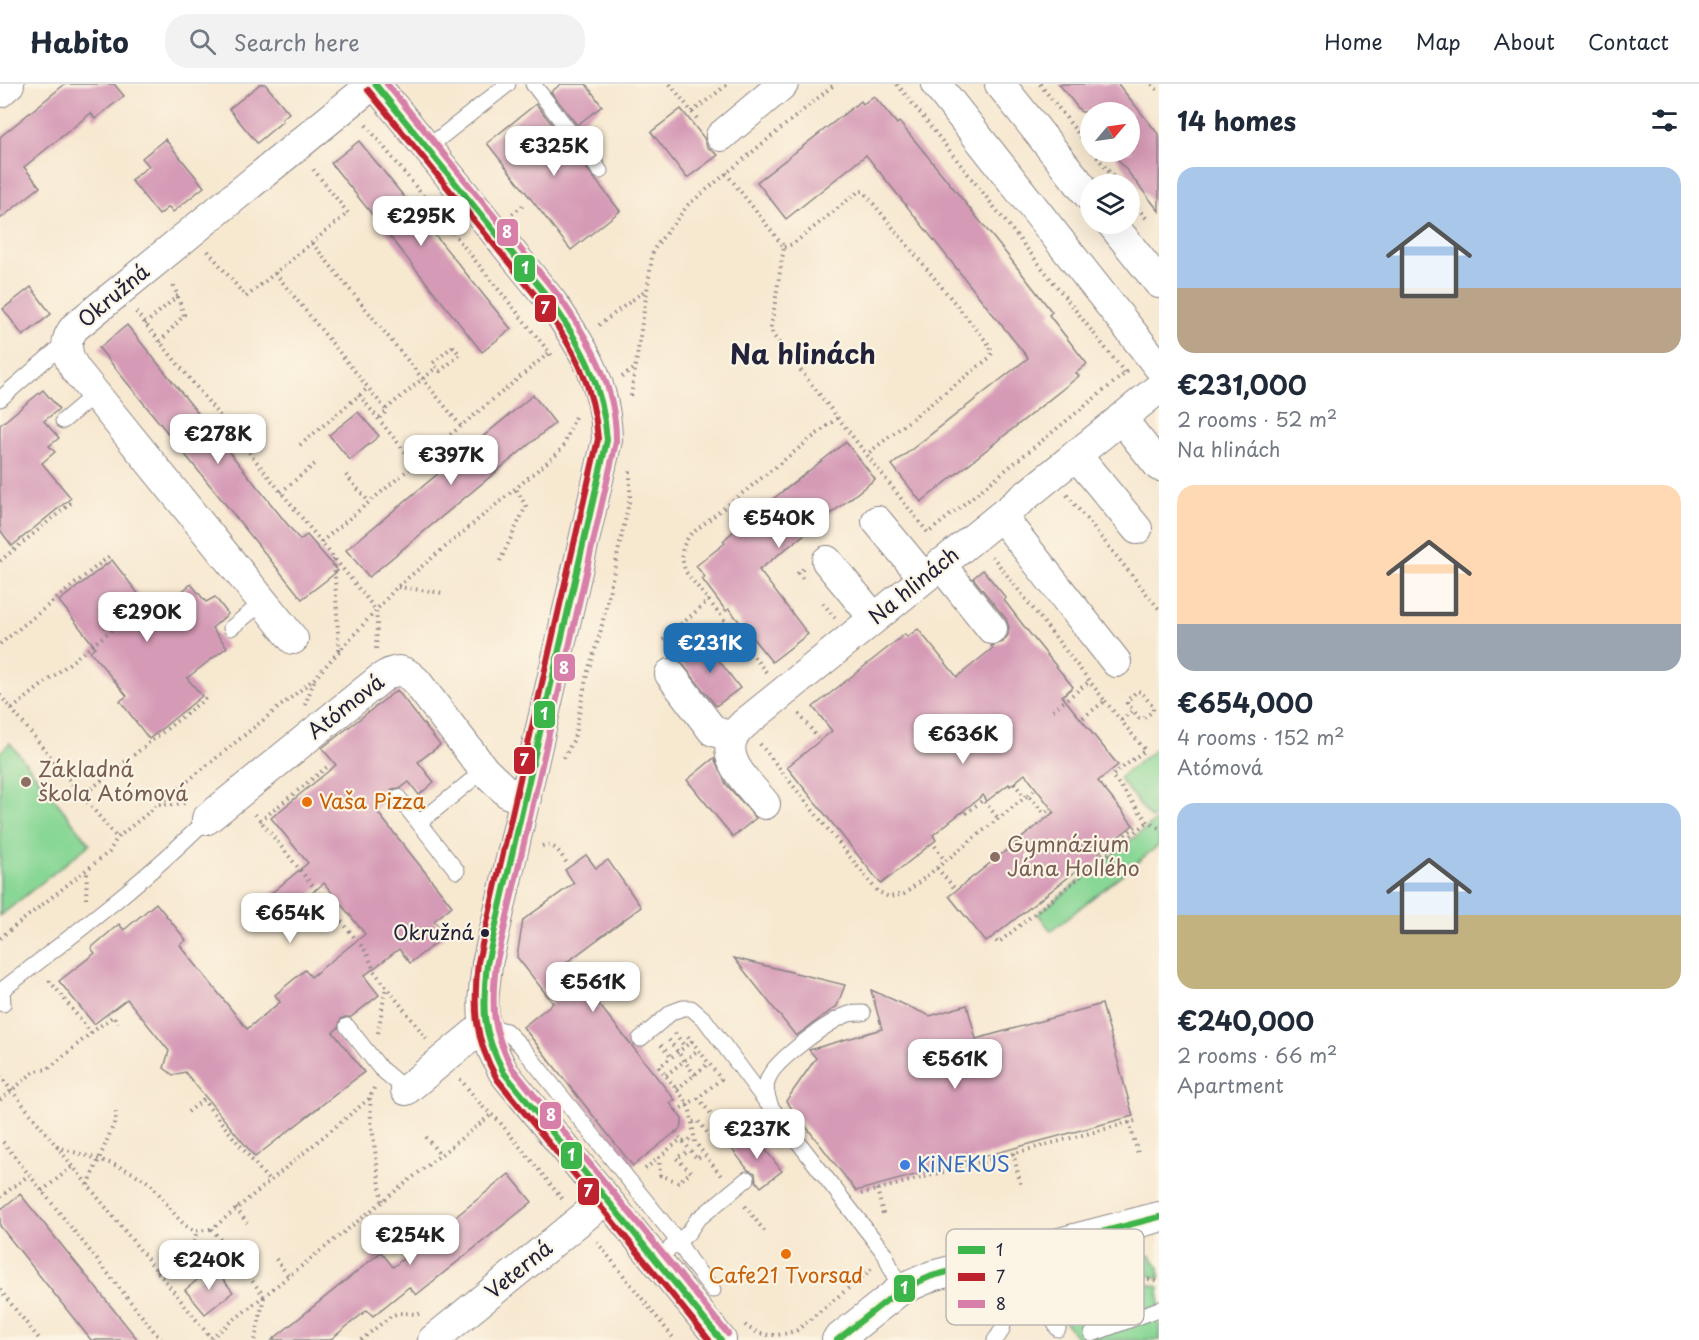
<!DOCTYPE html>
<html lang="en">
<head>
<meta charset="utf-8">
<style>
  :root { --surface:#fff; --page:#f2f2f3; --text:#1f2937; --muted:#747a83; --line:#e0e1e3; --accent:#1f6fb2 }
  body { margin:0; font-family:"Playpen Sans",sans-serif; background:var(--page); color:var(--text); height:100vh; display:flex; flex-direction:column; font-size:22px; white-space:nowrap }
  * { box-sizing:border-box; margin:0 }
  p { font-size:20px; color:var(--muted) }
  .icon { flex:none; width:33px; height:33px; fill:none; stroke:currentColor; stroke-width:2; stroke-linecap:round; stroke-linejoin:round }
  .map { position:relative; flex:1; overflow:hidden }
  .side { display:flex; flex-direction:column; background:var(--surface); width:540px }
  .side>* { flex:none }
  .needle { width:39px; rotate:61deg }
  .tools { position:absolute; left:1080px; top:18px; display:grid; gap:12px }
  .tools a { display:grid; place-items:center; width:60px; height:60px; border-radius:50%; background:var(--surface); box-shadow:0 6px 24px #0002; font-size:30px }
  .price { position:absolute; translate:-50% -51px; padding:0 14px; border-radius:12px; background:#fff; color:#222; font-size:20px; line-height:39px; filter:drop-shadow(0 2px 3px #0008) }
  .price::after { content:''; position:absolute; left:50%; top:36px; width:18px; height:14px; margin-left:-9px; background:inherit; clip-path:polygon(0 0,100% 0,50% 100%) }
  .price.current { background:var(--accent); color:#fff }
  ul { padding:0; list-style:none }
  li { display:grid; align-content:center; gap:12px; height:318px; padding:0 18px }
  li span { display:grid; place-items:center; height:186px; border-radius:18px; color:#555 }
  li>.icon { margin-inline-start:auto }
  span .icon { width:108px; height:108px; fill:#fffc; stroke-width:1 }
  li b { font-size:26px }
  h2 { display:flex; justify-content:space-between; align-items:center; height:72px; padding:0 18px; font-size:26px }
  header { display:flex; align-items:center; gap:36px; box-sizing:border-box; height:84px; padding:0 30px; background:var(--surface); border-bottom:2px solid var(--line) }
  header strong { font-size:28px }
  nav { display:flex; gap:33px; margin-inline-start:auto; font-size:21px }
  .search { width:420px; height:54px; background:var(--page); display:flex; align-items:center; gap:15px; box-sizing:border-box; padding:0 21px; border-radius:24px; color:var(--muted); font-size:22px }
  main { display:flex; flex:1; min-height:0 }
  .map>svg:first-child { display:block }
</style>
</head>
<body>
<header>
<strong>Habito</strong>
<div class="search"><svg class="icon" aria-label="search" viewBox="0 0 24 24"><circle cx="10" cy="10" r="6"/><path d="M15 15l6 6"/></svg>Search here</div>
<nav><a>Home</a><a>Map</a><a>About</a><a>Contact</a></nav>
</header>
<main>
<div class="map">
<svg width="1159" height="1256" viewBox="0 0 1159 1256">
  <rect width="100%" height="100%" fill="#fcf5e5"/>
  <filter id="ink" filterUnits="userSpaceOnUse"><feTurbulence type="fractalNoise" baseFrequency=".0167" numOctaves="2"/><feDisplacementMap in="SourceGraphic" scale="12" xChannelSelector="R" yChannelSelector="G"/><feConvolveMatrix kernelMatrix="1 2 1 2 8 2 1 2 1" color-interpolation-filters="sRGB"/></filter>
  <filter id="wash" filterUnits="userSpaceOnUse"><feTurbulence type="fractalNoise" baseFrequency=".008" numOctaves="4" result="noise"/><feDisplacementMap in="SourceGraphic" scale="24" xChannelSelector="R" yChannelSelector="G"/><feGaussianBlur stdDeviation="1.35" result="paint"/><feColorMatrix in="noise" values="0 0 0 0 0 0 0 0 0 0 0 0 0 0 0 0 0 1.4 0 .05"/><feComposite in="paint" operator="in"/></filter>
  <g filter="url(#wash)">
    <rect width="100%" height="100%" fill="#f7e8d0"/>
    <g fill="#89d796" stroke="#567c68" stroke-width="1.5">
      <path d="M10 659 90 760 0 832V668Z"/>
      <path d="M1159 662V729L1151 735 1119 694Z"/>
      <path d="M1159 734V761L1051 847 1038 830Z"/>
      <path d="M1150 1171 1159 1184V1194L1111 1182 1110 1177Z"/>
      <path d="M1073 1181 1159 1203V1256H1078L1050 1216 1038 1209 1008 1210 1004 1199Z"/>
    </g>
    <g id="blocks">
      <g fill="#d59ab6">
        <path d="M65 0H114L124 12 95 35 91 29 24 83 40 103 0 135V53Z"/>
        <path d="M260 0H265L289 29 282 35 283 37 257 59 229 25Z"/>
        <path d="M561 0H586L602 22 577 41 551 8Z"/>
        <path d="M1059 0H1118L1159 51V127L1112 68H1130V28H1081Z"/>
        <path d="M874 12 897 40 899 38 916 58 1009 173 1052 228 1049 231 1087 280 1076 289 1079 292 921 418 892 381 1028 274 866 71 786 135 757 98 861 17 863 20Z"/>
        <path d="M536 20 620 127 571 166 487 59Z"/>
        <path d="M681 25 704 54 707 63 718 71 687 94 651 48Z"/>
        <path d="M165 55 204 103 173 128 169 123 159 131 131 96 149 82 142 74Z"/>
        <path d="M359 57 511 245 482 268 331 79Z"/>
        <path d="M31 203 51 230 23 252 3 225Z"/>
        <path d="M127 241 300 456 307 451 338 487 302 515 99 264Z"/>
        <path d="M43 306 59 325 44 337 59 354 49 362 55 368 42 379 71 414 12 462 0 446V341Z"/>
        <path d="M533 311 555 339 369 493 346 466Z"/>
        <path d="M358 328 379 352 350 376 329 351Z"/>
        <path d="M846 358 875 395 759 486 808 550 772 578 729 525 726 527 702 495 705 493 696 482 725 459 723 457 742 439Z"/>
        <path d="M112 476 154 530 191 500 206 518 215 513 228 530 212 544 227 563 187 594 202 612 149 655 120 617 127 612 90 567 95 563 59 517Z"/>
        <path d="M983 486 1006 514 1004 516 1023 541 1073 603 1062 612 1118 681 1098 697 1133 741 1098 769 1102 774 1088 785 1084 781 986 858 949 812 1054 728 1025 690 1010 702 1009 700 987 717 983 711 933 751 936 756 881 800 787 683 832 647 813 623 905 550 907 553 918 545 957 593 993 564 991 562 1003 558 1008 551 1009 543 1006 535 973 494Z"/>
        <path d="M705 558 740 604 716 622 680 577Z"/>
        <path d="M397 606 440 661 418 678 434 698 419 711 409 698 401 704 392 705 388 714 375 725 452 822 434 837 446 851 410 879 399 865 364 892 379 911 351 933H345L341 935 338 944 333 948 364 988 255 1073 185 988 173 991 164 984 169 967 127 915 94 940 59 897 95 869 91 864 119 840 124 846 156 819 186 856 180 861 247 945 280 918 275 911 305 886 311 893 365 850 324 799 283 833 268 812 308 779 271 734 336 681 322 664Z"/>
        <path d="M714 674 726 700 756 734 733 753 687 696Z"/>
        <path d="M586 771 596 784 608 776 641 823 566 879 675 1016 670 1019 682 1035V1042L678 1046 633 1082 523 943 553 919 517 873 523 836 574 799 565 786Z"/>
        <path d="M734 874 845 901 837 922 796 952Z"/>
        <path d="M871 906 930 932 967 921 976 955 1102 920 1133 1032 856 1107 786 1017 816 974 809 966 882 945Z"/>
        <path d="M752 1049 782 1087 761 1103 756 1097 755 1089 748 1086 732 1065Z"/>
        <path d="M509 1090 532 1118 416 1211 409 1203 373 1232 367 1226 330 1256H272L381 1168 393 1183Z"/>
        <path d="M20 1110 89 1195 138 1256H91L0 1142V1126Z"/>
        <path d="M213 1183 233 1208 205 1230 185 1206Z"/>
      </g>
    </g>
  </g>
  <g filter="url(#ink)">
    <use href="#blocks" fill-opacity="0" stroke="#8c8586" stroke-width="1.5"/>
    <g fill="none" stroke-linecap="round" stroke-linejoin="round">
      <g stroke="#8c8586" stroke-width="17">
        <g id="service">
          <path d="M533 0 600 87"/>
          <path d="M427 64 508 0"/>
          <path d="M0 315 67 257"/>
          <path d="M63 337 95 310"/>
          <path d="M231 544 263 518"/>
          <path d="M398 713 457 787"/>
          <path d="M419 739 484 686"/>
          <path d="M3 920 2 906C72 852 144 798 207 735"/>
          <path d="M863 929C858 929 853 929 849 930 829 937 774 977 768 995 764 1005 768 1014 771 1023L885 1170 900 1206"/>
          <path d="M485 941 506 947 521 962 678 1157 690 1177 713 1206"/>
          <path d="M347 942 380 984 406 1006"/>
          <path d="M640 955 672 928 683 924H691L705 936 767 1019"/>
          <path d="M655 1177 688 1149 697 1136 747 1095"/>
          <path d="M988 1177C996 1201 1016 1234 995 1256"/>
          <path d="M1003 1221C1033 1210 1044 1218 1058 1245"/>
          <path d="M1092 1250 1159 1225"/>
        </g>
      </g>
      <g stroke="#8c8586" stroke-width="32">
        <g id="minor">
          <path d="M375 0 551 217C583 263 606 299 607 356L487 880C485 900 481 921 485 941 488 958 496 974 504 989L721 1256"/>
          <path d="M936 0 1159 283"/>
          <path d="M1000 0 1090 113"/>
          <path d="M0 8 9 0"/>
          <path d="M721 52 783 0"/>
          <path d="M1112 140 1159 199"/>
          <path d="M1121 334 1159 382"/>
          <path d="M1076 371 1137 445"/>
          <path d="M1001 432 1116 578"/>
          <path d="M877 437 924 494"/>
          <path d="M827 477 874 534"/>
          <path d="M940 480 992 545"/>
          <path d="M293 555 75 285C66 270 63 257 75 243L373 0"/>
          <path d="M670 590 713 647 733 653"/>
          <path d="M765 720C751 702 723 679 732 655 734 649 740 644 744 640L1159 304"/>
          <path d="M207 735 380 595C395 585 402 583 416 597L484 686 509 710 526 714"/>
          <path d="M406 1006 485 941"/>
          <path d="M433 1256 606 1115"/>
          <path d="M837 1256 900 1206 932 1192 1159 1133"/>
        </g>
      </g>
      <g stroke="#8c8586" stroke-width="4" stroke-dasharray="1.5 4.5" stroke-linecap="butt">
        <path d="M670 0 699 37"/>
        <path d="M897 0 1125 289"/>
        <path d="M1040 0 1090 65"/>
        <path d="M1152 0 1159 8"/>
        <path d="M692 28 728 0"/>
        <path d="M366 41 553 273"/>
        <path d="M1093 68 1119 100"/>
        <path d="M726 89 784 163 771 243 773 251 928 449 1128 287"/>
        <path d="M1130 114 1146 134"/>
        <path d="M512 130 526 119"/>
        <path d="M312 159 461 342"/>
        <path d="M784 163 793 160 858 108 863 107 990 262 992 269 989 274 866 371"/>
        <path d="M208 167 246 213 348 129 313 85"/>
        <path d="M275 189 387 327 378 335"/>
        <path d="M136 228 376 526 377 539 376 567"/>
        <path d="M145 240 181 209"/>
        <path d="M599 241 647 205"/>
        <path d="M160 258 184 231 173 199"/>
        <path d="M453 262 460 271 440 287 433 279Z"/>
        <path d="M622 293 635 284"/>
        <path d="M359 311 415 380"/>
        <path d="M631 312 653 167 656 162 688 121 835 0"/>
        <path d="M386 325 437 283"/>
        <path d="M300 361 368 304"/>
        <path d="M346 391 369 418"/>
        <path d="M281 408 315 380"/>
        <path d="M1067 411 1159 525"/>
        <path d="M321 458 549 269"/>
        <path d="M992 472 1105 617 1081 635"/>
        <path d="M334 475 339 567"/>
        <path d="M0 477 71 419"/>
        <path d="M500 477 526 422 516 405"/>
        <path d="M803 485 798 489 805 497"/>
        <path d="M398 503 443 509"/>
        <path d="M823 519 835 534"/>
        <path d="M663 556 709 516"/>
        <path d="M0 560 112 470"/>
        <path d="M766 588 685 487C681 470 680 464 691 450L837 334"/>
        <path d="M0 611 117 754"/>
        <path d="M1105 617 1145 666 1112 692 1148 738 1159 744"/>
        <path d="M305 621 314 597"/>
        <path d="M12 625 114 544"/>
        <path d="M1053 626 1090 597"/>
        <path d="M799 630 818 654"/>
        <path d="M1121 636 1133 626 1127 619 1128 616 1137 607 1141 608 1153 622V627L1144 634H1139L1133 626"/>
        <path d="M760 660 877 807 889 813 904 810 1028 711 1044 729 1051 724"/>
        <path d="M564 674 574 655 587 590 600 550 630 414V385"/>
        <path d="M1014 699 1025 713"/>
        <path d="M1028 711 1036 704"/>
        <path d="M82 712 207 613"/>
        <path d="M159 721 187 719"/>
        <path d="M962 728 964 731 983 716 998 734"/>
        <path d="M255 730 367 869 374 887 427 955"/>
        <path d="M260 737 327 683 325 681"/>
        <path d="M542 762C555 758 561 771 568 781"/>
        <path d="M935 762 945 777"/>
        <path d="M1102 770 1136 742"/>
        <path d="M937 784 956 806"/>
        <path d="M86 815 87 786"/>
        <path d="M0 854 109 768 117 754 314 595 397 503 557 370 564 361 576 330"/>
        <path d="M996 857 998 859 1148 738"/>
        <path d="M91 949 113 932 118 939"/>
        <path d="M378 949 386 902"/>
        <path d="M675 949 685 963"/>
        <path d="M669 956 695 991"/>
        <path d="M692 957 659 983 685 1016 690 1027 695 1058 721 1092"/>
        <path d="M661 961 671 973"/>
        <path d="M666 991 698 966"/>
        <path d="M0 992 211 1254"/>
        <path d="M460 995 483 1023 498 1036 564 1117"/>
        <path d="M374 1004 370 1014 212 1145 264 1212 492 1030"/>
        <path d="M677 1005 709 979"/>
        <path d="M370 1014 371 1036 382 1117"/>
        <path d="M698 1014 727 1049"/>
        <path d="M0 1016 35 987 48 985 91 949 50 897 53 894"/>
        <path d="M676 1027 698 1014 721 995 687 951"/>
        <path d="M188 1028 203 1016 269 1097"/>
        <path d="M693 1038 698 1037 716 1060"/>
        <path d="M1129 1038 1138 1070"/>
        <path d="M676 1048 697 1075 703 1070"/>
        <path d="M426 1053 440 1071"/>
        <path d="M3 1058 161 1256"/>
        <path d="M683 1058 694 1054"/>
        <path d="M57 1063C86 1072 119 1079 145 1096 162 1107 178 1145 198 1147 202 1147 208 1145 212 1145"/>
        <path d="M1013 1069 1021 1102"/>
        <path d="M659 1073 660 1091 678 1098 691 1088 676 1074 690 1067"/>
        <path d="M645 1085 681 1055"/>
        <path d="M88 1101 116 1035V1026"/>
        <path d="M877 1105 884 1134"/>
        <path d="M42 1107 73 1082"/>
        <path d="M861 1110 1135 1037"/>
        <path d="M0 1113 29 1091"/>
        <path d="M745 1122 765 1148"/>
        <path d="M236 1124 247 1139"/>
        <path d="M597 1158 675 1256"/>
        <path d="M276 1175 289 1193"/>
        <path d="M236 1178 244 1172"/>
        <path d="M1090 1181 1159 1198"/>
        <path d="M156 1187 194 1157 197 1147"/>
        <path d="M0 1206 40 1256"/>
        <path d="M745 1241C761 1254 778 1253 797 1246L872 1185"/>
        <path d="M211 1254 264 1212"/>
        <path d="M255 1256 264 1213"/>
        <path d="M361 1256 391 1232 398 1229 420 1230"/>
      </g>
      <use href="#service" stroke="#fff" stroke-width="15"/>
      <use href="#minor" stroke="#fff" stroke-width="30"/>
      <g stroke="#fcf5e5" stroke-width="10">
        <g id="bus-1">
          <path d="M375 0 551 217C582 263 603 300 607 356L487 880C482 926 482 947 504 989L721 1256"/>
          <path d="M837 1256 900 1206 932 1192 1159 1133"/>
        </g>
      </g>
      <g stroke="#fcf5e5" stroke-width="10">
        <path id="bus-2" d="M368 6 544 222C574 266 594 301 598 355L478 878C473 924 474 954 497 995L709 1256"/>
      </g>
      <g stroke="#fcf5e5" stroke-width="10">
        <path id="bus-3" d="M387 0 558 211C589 256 617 302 616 358L496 881C491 923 492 946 512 984L728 1250"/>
      </g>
      <use href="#bus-1" stroke="#3cb54a" stroke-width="6"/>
      <use href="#bus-2" stroke="#be222f" stroke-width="6"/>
      <use href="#bus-3" stroke="#d77fa9" stroke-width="6"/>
    </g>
  </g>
  <g fill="#8d6e63" stroke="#fcf5e5" stroke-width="2">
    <circle cx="26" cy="698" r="6"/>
    <circle cx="995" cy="773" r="6"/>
  </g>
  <g fill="#e8710a" stroke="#fcf5e5" stroke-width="2">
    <circle cx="307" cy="718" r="6"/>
    <circle cx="786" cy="1170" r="6"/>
  </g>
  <circle fill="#22223b" stroke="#fcf5e5" stroke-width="2" cx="485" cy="849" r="5"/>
  <circle fill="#3f7fe0" stroke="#fcf5e5" stroke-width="2" cx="905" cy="1081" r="6"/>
  <g text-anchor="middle" stroke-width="4.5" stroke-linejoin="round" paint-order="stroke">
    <g font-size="20" fill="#22223b" stroke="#fcf5e5" text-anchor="end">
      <text x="474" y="856">Okružná</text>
    </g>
    <g font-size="21" fill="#22223b" stroke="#fcf5e5">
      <text transform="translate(114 212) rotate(-40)" y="7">Okružná</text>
      <text transform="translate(914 502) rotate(-39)" y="7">Na hlinách</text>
      <text transform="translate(346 623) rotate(-38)" y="7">Atómová</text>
      <text transform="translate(519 1186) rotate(-39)" y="7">Veterná</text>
    </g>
    <g font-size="21" fill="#785e54" stroke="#fcf5e5" text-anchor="start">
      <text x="38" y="693">Základná<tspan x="38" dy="24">škola Atómová</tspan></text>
      <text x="1007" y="768">Gymnázium<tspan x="1007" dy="24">Jána Hollého</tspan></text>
    </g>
    <g font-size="21" fill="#c56008" stroke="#fcf5e5" text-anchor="start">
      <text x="319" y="725">Vaša Pizza</text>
      <text x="786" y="1199" text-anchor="middle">Cafe21 Tvorsad</text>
    </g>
    <g font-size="21" fill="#366cbe" stroke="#fcf5e5" text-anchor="start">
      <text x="917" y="1088">KiNEKUS</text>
    </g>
    <g font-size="27" font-weight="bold" fill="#22223b" stroke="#fcf5e5">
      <text x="803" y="280">Na hlinách</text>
    </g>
  </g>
  <rect x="946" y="1145" width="198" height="96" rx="9" fill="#fcf5e5" stroke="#bbb6b2" stroke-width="1.5"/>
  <rect x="958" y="1162" width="27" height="8" fill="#3cb54a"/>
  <rect x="958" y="1189" width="27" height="8" fill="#be222f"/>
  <rect x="958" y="1216" width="27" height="8" fill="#d77fa9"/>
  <g font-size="16" fill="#22223b">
    <text x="996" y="1172">1</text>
    <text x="996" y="1199">7</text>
    <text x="996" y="1226">8</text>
  </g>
  <g stroke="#fcf5e5" stroke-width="2">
    <rect x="496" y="134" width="23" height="29" rx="6" fill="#d77fa9"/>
    <rect x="513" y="170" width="23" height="29" rx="6" fill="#3cb54a"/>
    <rect x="534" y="210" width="23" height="29" rx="6" fill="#be222f"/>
    <rect x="553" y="569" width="23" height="29" rx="6" fill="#d77fa9"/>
    <rect x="533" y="616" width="23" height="29" rx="6" fill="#3cb54a"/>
    <rect x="513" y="662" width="23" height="29" rx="6" fill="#be222f"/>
    <rect x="539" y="1017" width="23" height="29" rx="6" fill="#d77fa9"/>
    <rect x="560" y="1057" width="23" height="29" rx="6" fill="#3cb54a"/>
    <rect x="577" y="1093" width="23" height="29" rx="6" fill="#be222f"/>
    <rect x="893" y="1190" width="23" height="29" rx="6" fill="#3cb54a"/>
  </g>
  <g font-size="16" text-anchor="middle" font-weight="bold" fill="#fff">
    <text x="507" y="154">8</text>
    <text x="525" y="190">1</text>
    <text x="545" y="230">7</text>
    <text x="564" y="590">8</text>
    <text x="544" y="636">1</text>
    <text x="524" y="682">7</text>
    <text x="551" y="1037">8</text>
    <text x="571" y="1077">1</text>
    <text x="588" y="1113">7</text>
    <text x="904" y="1210">1</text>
  </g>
</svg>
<div class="tools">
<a><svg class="needle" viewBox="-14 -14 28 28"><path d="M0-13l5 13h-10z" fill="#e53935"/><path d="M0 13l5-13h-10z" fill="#747a83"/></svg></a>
<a><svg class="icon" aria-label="layers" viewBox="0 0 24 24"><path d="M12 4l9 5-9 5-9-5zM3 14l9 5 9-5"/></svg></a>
</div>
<b class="price" style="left:554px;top:93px">€325K</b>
<b class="price" style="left:421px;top:163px">€295K</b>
<b class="price" style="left:218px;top:381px">€278K</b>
<b class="price" style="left:451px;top:402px">€397K</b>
<b class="price" style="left:779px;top:465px">€540K</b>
<b class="price" style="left:147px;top:559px">€290K</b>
<b class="price current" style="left:710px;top:590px">€231K</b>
<b class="price" style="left:963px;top:681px">€636K</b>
<b class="price" style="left:290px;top:860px">€654K</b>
<b class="price" style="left:593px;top:929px">€561K</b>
<b class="price" style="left:955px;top:1006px">€561K</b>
<b class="price" style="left:757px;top:1076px">€237K</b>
<b class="price" style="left:410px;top:1182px">€254K</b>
<b class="price" style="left:209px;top:1207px">€240K</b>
</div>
<section class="side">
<h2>14 homes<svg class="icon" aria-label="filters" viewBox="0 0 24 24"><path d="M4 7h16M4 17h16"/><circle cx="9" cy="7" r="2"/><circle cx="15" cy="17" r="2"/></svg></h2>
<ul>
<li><span style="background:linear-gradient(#a9c7e8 65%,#b9a48a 0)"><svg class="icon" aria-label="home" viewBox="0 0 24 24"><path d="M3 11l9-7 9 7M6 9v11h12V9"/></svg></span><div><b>€231,000</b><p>2 rooms · 52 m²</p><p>Na hlinách</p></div></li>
<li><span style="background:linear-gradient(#ffd9b3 75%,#9aa5b1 0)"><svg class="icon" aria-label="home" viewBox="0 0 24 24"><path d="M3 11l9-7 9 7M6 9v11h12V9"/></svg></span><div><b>€654,000</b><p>4 rooms · 152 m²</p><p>Atómová</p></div></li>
<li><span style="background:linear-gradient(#a9c7e8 60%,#c2b280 0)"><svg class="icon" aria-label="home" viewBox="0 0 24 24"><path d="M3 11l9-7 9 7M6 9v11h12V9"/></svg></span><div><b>€240,000</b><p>2 rooms · 66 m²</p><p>Apartment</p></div></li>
</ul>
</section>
</main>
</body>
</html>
